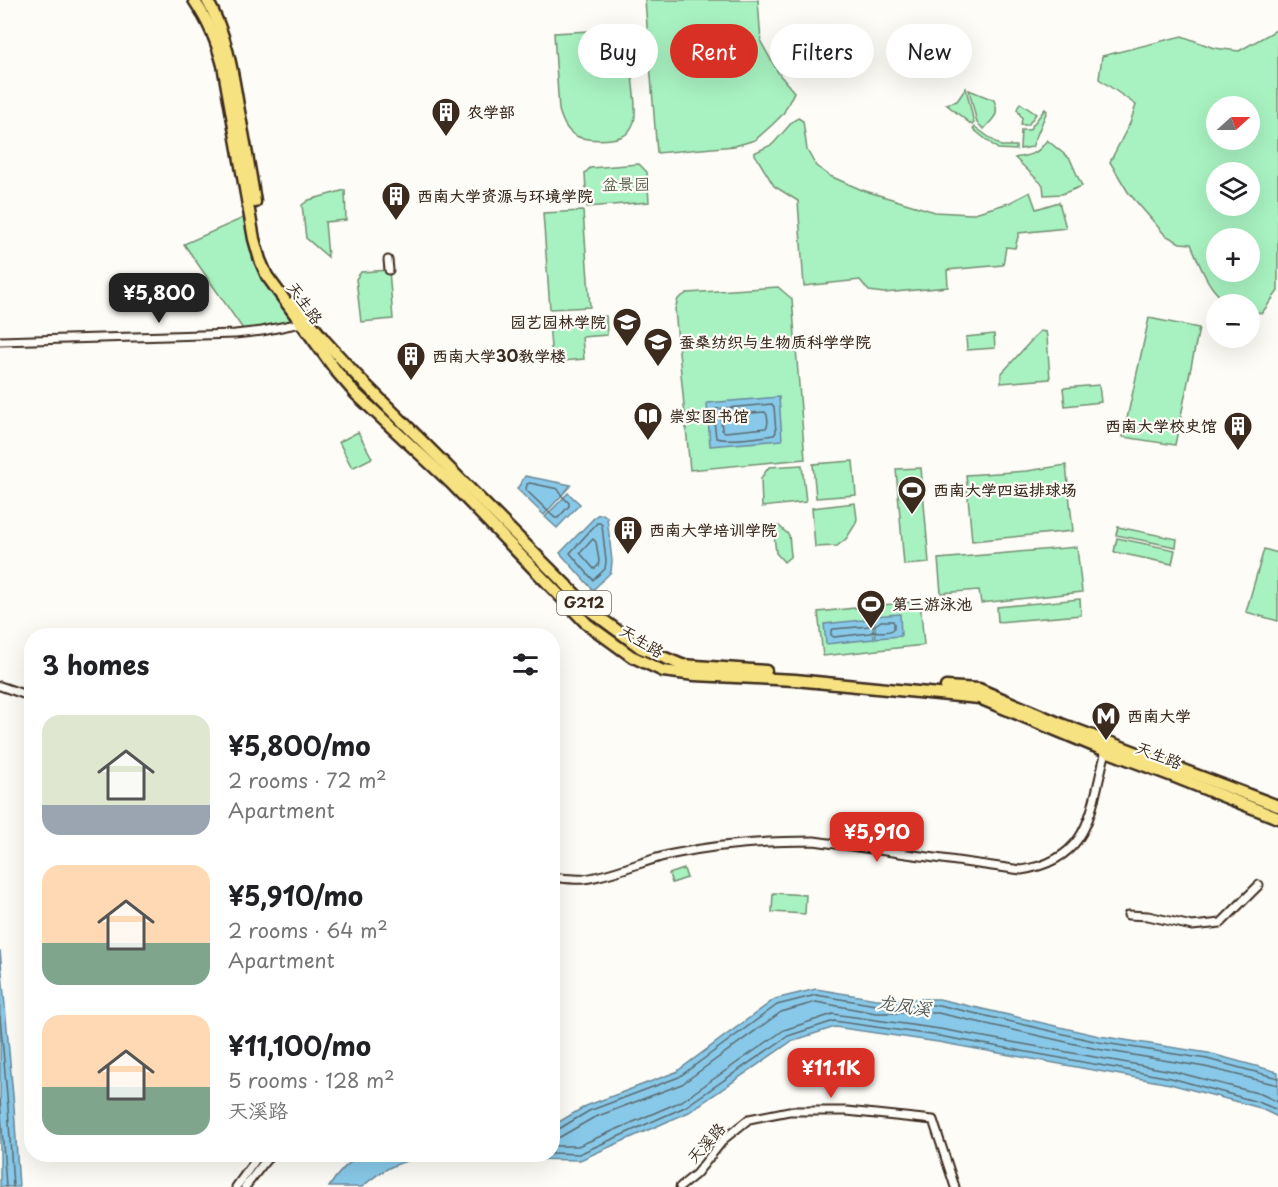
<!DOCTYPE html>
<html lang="en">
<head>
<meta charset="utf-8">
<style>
  :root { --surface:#fff; --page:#f2f2f2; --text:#202124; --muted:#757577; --accent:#d93025 }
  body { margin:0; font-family:"Playpen Sans","LXGW WenKai TC",sans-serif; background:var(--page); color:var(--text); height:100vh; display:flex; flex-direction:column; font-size:22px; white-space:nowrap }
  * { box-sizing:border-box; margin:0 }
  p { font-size:20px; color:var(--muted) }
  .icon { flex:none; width:33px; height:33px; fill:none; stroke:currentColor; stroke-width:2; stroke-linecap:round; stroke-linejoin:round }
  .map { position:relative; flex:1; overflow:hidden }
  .details { position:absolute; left:24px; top:628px; width:536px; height:534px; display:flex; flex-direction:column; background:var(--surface); border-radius:24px; box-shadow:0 6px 24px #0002 }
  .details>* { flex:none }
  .guide { position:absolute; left:578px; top:24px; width:570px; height:54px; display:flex; gap:12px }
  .needle { width:39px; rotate:69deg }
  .controls { position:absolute; left:1206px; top:96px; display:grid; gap:12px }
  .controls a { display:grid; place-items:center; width:54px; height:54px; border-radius:50%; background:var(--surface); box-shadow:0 6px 24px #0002; font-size:30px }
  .price { position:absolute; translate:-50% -51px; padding:0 14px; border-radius:12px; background:var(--accent); color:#fff; font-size:20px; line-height:39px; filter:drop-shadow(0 2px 3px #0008) }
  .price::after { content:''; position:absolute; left:50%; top:36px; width:18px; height:14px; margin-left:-9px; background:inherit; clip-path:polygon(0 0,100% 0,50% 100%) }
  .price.selected { background:#222; color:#fff }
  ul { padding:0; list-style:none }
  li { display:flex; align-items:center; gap:18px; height:150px; padding:0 18px }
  li span { display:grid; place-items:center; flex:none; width:168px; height:120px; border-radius:18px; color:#555 }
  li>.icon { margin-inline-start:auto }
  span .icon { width:72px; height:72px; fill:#fffc; stroke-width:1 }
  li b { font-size:26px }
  h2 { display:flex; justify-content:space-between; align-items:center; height:72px; padding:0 18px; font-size:26px }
  .tag { padding:0 21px; border-radius:27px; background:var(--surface); box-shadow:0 6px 24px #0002; font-size:21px; line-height:54px }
  .tag.selected { background:var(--accent); color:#fff }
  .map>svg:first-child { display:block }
</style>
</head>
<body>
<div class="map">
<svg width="1278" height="1187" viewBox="0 0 1278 1187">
  <rect width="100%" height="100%" fill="#fdfcf7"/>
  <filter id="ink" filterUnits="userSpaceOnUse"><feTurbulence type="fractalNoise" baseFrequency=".0167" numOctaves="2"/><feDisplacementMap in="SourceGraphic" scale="12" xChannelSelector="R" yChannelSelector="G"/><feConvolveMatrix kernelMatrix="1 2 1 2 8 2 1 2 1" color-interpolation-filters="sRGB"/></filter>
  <g filter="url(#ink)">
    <g fill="#a8f2c1" stroke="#728e70" stroke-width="1.5" fill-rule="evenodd">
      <path d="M645 0H758L761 42 779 74 794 92 783 114 772 125 755 140 735 146 657 153Z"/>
      <path d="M627 29C629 47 631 66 633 85 634 96 637 111 634 122 632 127 628 134 623 136 612 141 587 141 576 136 566 131 562 120 559 110L554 33Z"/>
      <path d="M1278 29V291L1262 313 1250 311V304C1245 304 1239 305 1235 304 1211 300 1199 263 1191 244L1180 243 1165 235 1128 192 1110 162 1130 123 1136 105 1099 79 1102 56 1182 36 1214 48 1239 51ZM1216 106H1250V140H1216ZM1216 172H1250V206H1216ZM1216 238H1250V272H1216Z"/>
      <path d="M966 88 974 123 972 125 946 104 957 101Z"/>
      <path d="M969 90 994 100C1000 116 994 117 984 129L977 123Z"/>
      <path d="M1020 103 1036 114 1028 125H1021L1022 118 1017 109Z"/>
      <path d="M1045 109 1047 111 1032 147 1020 149 1021 130H1029Z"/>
      <path d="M798 118 803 121 807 150 816 166 830 176 862 190 935 212 971 214 1009 203 1030 192 1036 209 1059 202 1066 228 1019 233 1015 248 1006 247 1003 265 947 270 948 287 884 293 869 291 860 280 804 286 798 201 774 186 754 153 773 144 793 121Z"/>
      <path d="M975 127 1001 146H1016V150L998 149 973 129Z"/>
      <path d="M1047 140 1070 159 1082 186 1062 194 1044 195 1043 185 1015 158C1031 155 1037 155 1047 140Z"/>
      <path d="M639 164 647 172 649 202 587 207 585 173 590 168Z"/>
      <path d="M345 190 346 220 325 222 328 257 306 238 302 205 309 200Z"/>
      <path d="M583 211 590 307 550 309 543 213Z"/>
      <path d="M250 215 260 260 301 323 245 332 184 244Z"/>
      <path d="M389 270 393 319 361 322 356 279 361 272Z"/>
      <path d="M778 287 792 299 805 459 690 470 675 309 678 299 687 293Z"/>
      <path d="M606 316 607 335 582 337 584 359 552 362 549 321Z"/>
      <path d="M1149 318 1199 328 1175 445 1123 437Z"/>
      <path d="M1040 331 1046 332 1047 337 1050 379 1001 383V374Z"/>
      <path d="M994 334 995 348 967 350 966 337Z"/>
      <path d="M1099 385 1101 402 1065 406 1063 388Z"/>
      <path d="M358 432 372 458 352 468 339 442Z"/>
      <path d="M853 461 856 495 816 498 813 464Z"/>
      <path d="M802 465 806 502 762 507 761 478 769 467Z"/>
      <path d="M1066 465 1073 531 972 541 966 475 1027 471Z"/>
      <path d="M921 468 929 563 904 565 896 469Z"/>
      <path d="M855 503 857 519 855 525 846 539 837 546 815 547 812 508Z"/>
      <path d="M773 526H779L789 535 791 556 784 562 776 553Z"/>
      <path d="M1118 527 1177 539 1176 547 1116 535Z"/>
      <path d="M1117 538 1175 550 1172 564 1114 552Z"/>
      <path d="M1077 547 1082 592 981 603 979 590 941 593 938 559Z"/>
      <path d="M1264 549 1278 553V621L1246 612Z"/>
      <path d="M1080 599 1081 615 998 622 997 607Z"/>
      <path d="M920 601 924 645 823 656 818 612Z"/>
      <path d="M684 869 687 878 672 883 669 874Z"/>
      <path d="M773 893 806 895 805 914 772 912Z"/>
    </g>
    <g fill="#88c9e9" stroke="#698998" stroke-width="1.5">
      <path d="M779 397 782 440 710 446 707 403Z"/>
      <path d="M525 476 571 485 544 515 517 489Z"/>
      <path d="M568 493 580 504 557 528 545 517Z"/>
      <path d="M603 514 607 517 612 561 611 572 593 590 560 553 597 515Z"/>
      <path d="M900 614 901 636 876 638 874 616Z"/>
      <path d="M872 619 874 639 826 644 824 624Z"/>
      <path d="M0 950 14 1107 19 1187H0Z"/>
      <path d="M816 989 876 999H939L1099 1036 1208 1053 1278 1072V1117L1257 1107 1170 1084 938 1042 835 1027 792 1041 689 1112 580 1160 426 1157C399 1161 382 1169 362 1187H329C337 1174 346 1164 360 1155H552V1126L586 1106 676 1072 775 999Z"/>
    </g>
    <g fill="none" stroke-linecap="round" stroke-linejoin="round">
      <g stroke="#5a6a6f" stroke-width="1.5">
        <path d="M772 404 774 407 776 432 774 435C759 437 730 442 716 438L713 411 715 409Z"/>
        <path d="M765 412C768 415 769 425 766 428L725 432 722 430 721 418 723 415Z"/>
        <path d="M530 483 558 489 562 496 569 503V506L558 518H555L526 490 527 484Z"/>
        <path d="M597 523H600L602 525 606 561 605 569 593 580 570 553Z"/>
        <path d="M593 539 596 542 599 561 598 566 594 569 580 553Z"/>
        <path d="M881 621H893L894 623V629C889 633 880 632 874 631L870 633 834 637 831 635V631L833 629 870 626H874Z"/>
        <path d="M0 1016 8 1107 13 1187"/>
        <path d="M0 1099 6 1187"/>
        <path d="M552 1131 557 1130 589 1111 679 1077 777 1005 816 995 876 1005H939L1098 1042 1207 1059 1278 1078"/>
        <path d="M552 1138 560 1137 593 1118 682 1084 781 1012 816 1002 876 1013H938L1097 1049 1205 1067 1278 1085"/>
        <path d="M552 1146H578L682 1101 784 1030 833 1014 940 1029 1172 1071 1261 1094 1278 1102"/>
        <path d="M552 1153 579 1154 685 1107 788 1036 834 1021 939 1036 1171 1078 1258 1102 1278 1110"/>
      </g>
      <g stroke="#3b2a1e" stroke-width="11">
        <g id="minor">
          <path d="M388 260 389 270"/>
          <path d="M0 341 235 334 262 331 301 323"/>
          <path d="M0 686 32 697"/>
          <path d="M552 877C562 878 574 880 584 879 615 875 643 860 673 854 720 844 766 841 814 841L1021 870C1095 859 1090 805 1107 748"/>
          <path d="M1128 915 1148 916 1192 926 1221 923 1259 885"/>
          <path d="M236 1187 259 1155"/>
          <path d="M245 1187 270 1155"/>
          <path d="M680 1187 696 1174 724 1139 749 1119 789 1111H847L933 1120 955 1187"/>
        </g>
      </g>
      <g stroke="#3b2a1e" stroke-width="15">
        <g id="highway">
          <path d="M194 0C209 23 216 39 223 65L254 239 260 260 267 276 337 372 356 394 451 483 587 624 631 656 663 671 695 675 795 680 979 698 1106 751 1175 777 1278 818"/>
          <path d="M207 0C226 33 232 69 238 106 244 138 250 170 255 202"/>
          <path d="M294 302 325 341 359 378 595 614 641 648 682 665 766 671"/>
          <path d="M946 687 979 689 1061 724 1278 806"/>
        </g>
      </g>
      <use href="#minor" stroke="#fdfcf7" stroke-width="7"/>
      <use href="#highway" stroke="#f6e281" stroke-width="10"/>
    </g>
  </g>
  <defs>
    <g id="building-pin" transform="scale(1.5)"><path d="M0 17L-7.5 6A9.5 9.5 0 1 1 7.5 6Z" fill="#3b2a1e" stroke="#fdfcf7"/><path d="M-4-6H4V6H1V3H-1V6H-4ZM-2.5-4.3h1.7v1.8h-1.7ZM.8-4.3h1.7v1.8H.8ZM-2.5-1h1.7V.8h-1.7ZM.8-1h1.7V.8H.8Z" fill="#fff"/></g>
    <g id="university-pin" transform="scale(1.5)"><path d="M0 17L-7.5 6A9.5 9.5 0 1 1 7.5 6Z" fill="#3b2a1e" stroke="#fdfcf7"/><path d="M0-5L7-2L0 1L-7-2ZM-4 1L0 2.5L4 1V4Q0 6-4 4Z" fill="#fff"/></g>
    <g id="library-pin" transform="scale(1.5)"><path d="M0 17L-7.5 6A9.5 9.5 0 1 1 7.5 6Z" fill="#3b2a1e" stroke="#fdfcf7"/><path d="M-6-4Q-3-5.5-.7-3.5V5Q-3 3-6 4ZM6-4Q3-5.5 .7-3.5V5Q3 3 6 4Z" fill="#fff"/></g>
    <g id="stadium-pin" transform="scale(1.5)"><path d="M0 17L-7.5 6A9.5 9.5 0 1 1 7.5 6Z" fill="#3b2a1e" stroke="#fdfcf7"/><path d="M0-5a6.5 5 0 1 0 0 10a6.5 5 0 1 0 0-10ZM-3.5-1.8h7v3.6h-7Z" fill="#fff"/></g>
    <g id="metro-pin" transform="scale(1.5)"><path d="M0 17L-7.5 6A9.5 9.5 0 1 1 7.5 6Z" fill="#3b2a1e" stroke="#fdfcf7"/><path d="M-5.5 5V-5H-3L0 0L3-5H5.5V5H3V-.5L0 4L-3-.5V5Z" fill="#fff"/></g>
  </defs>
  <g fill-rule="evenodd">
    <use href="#building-pin" x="446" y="112"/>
    <use href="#building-pin" x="396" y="196"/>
    <use href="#university-pin" x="627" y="322"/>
    <use href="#university-pin" x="658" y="342"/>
    <use href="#building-pin" x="411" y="356"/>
    <use href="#library-pin" x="648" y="416"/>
    <use href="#building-pin" x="1238" y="426"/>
    <use href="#stadium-pin" x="912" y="490"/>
    <use href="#building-pin" x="628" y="530"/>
    <use href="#stadium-pin" x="871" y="604"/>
    <use href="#metro-pin" x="1106" y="716"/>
  </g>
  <g text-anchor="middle" stroke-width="4.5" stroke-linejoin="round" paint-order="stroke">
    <rect fill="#fdfcf7" stroke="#75695f" stroke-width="1.5" x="557" y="591" width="54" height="24" rx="4.5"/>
    <g font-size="15" font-weight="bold" fill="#3b2a1e">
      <text x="584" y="608">G212</text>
    </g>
    <g font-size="16" font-weight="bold" fill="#3b2a1e" stroke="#fdfcf7" text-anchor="start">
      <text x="467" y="118">农学部</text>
      <text x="417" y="202">西南大学资源与环境学院</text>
      <text x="606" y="328" text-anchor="end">园艺园林学院</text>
      <text x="679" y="348">蚕桑纺织与生物质科学学院</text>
      <text x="432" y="362">西南大学30教学楼</text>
      <text x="669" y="422">崇实图书馆</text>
      <text x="1217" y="432" text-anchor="end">西南大学校史馆</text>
      <text x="933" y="496">西南大学四运排球场</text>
      <text x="649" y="536">西南大学培训学院</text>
      <text x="892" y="610">第三游泳池</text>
      <text x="1127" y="722">西南大学</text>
    </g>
    <g font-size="16" fill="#565c47" stroke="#fdfcf7">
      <text x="626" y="190">盆景园</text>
    </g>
    <g font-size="16" fill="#3b2a1e" stroke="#fdfcf7">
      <text transform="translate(305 303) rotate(54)" y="6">天生路</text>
      <text transform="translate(642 641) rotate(31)" y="6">天生路</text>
      <text transform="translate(1159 755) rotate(21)" y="6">天生路</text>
      <text transform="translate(706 1143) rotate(-48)" y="6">天溪路</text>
    </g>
    <g font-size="18" font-style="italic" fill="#525a5b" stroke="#fdfcf7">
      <text transform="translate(904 1006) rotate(9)" y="6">龙凤溪</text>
    </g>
  </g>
</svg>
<div class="controls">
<a><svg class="needle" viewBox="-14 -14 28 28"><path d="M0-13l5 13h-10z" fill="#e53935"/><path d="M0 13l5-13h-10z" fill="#757577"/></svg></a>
<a><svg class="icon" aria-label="layers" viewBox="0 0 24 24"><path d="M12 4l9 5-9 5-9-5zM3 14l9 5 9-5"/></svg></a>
<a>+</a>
<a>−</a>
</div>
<b class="price selected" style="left:159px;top:324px">¥5,800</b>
<b class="price" style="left:877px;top:863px">¥5,910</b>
<b class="price" style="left:831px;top:1099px">¥11.1K</b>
<div class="guide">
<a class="tag">Buy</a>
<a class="tag selected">Rent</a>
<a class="tag">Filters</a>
<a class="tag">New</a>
</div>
<section class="details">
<h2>3 homes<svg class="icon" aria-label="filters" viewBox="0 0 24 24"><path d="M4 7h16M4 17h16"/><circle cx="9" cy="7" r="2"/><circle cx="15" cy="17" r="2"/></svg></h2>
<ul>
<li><span style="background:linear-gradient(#dfe7d0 75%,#9aa5b1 0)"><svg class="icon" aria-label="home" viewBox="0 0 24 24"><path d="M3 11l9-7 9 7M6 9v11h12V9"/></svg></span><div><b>¥5,800/mo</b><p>2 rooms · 72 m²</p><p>Apartment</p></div></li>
<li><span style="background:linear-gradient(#ffd9b3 65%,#7fa58c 0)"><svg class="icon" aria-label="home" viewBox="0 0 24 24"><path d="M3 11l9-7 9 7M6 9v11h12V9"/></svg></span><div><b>¥5,910/mo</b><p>2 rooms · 64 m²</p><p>Apartment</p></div></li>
<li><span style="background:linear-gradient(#ffd9b3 60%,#7fa58c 0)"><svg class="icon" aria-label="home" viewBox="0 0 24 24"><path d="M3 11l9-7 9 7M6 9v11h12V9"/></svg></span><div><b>¥11,100/mo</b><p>5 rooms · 128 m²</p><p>天溪路</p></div></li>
</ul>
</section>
</div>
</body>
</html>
